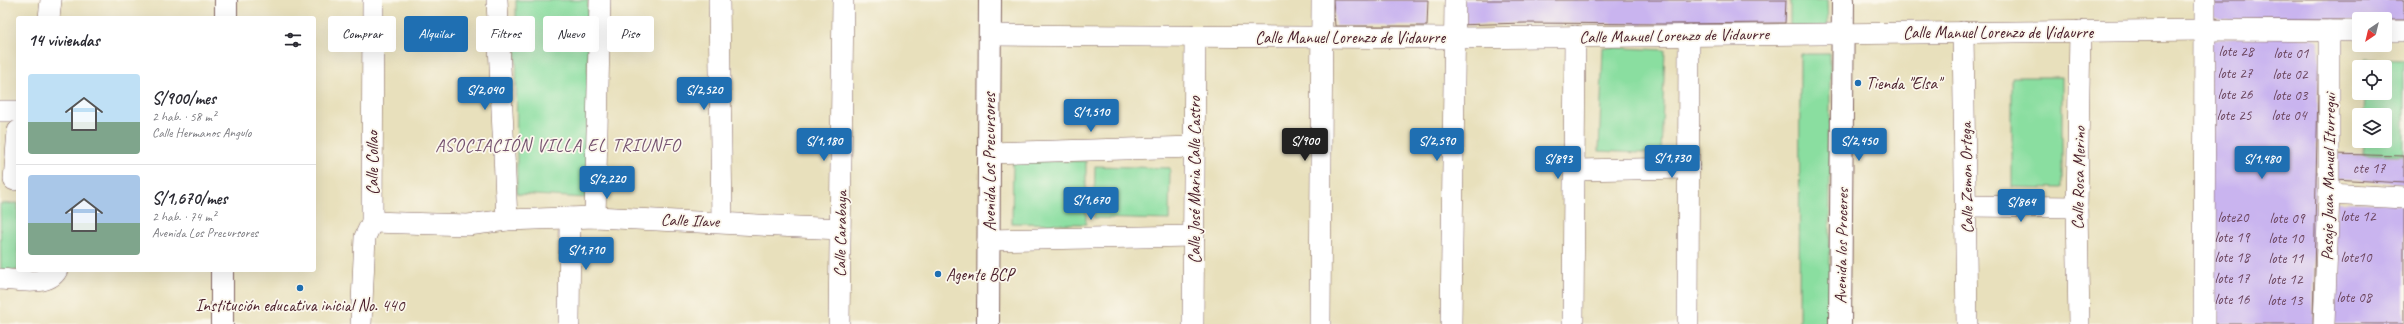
<!DOCTYPE html>
<html lang="es">
<head>
<meta charset="utf-8">
<style>
  :root { --surface:#fff; --page:#f2f2f3; --text:#2b2b33; --muted:#7c7c81; --line:#e1e1e2; --accent:#1f6fb2 }
  body { margin:0; font-family:Caveat,sans-serif; background:var(--page); color:var(--text); height:100vh; display:flex; flex-direction:column; font-size:15px; white-space:nowrap }
  * { box-sizing:border-box; margin:0 }
  p { font-size:13px; color:var(--muted) }
  .icon { flex:none; width:22px; height:22px; fill:none; stroke:currentColor; stroke-width:2; stroke-linecap:round; stroke-linejoin:round }
  .map { position:relative; flex:1; overflow:hidden }
  .details { position:absolute; left:16px; top:16px; width:300px; height:256px; display:flex; flex-direction:column; background:var(--surface); border-radius:4px; box-shadow:0 4px 16px #0002 }
  .details>* { flex:none }
  .top-card { position:absolute; left:328px; top:16px; width:380px; height:36px; display:flex; gap:8px }
  .needle { width:26px; rotate:215deg }
  .tools { position:absolute; left:2352px; top:12px; display:grid; gap:8px }
  .tools a { display:grid; place-items:center; width:40px; height:40px; border-radius:4px; background:var(--surface); box-shadow:0 4px 16px #0002; font-size:20px }
  .price { position:absolute; translate:-50% -34px; padding:0 9px; border-radius:4px; background:var(--accent); color:#fff; font-size:13px; line-height:26px; filter:drop-shadow(0 1px 2px #0008) }
  .price::after { content:''; position:absolute; left:50%; top:24px; width:12px; height:9px; margin-left:-6px; background:inherit; clip-path:polygon(0 0,100% 0,50% 100%) }
  .price.selected { background:#222; color:#fff }
  ul { padding:0; list-style:none }
  li { display:flex; align-items:center; gap:12px; height:100px; padding:0 12px }
  li+li { border-top:1px solid var(--line) }
  li span { display:grid; place-items:center; flex:none; width:112px; height:80px; border-radius:4px; color:#555 }
  li>.icon { margin-inline-start:auto }
  span .icon { width:48px; height:48px; fill:#fffc; stroke-width:1 }
  li b { font-size:17px }
  h2 { display:flex; justify-content:space-between; align-items:center; height:48px; padding:0 12px; font-size:17px }
  .chip { padding:0 14px; border-radius:4px; background:var(--surface); box-shadow:0 4px 16px #0002; font-size:14px; line-height:36px }
  .chip.selected { background:var(--accent); color:#fff }
  .map>svg:first-child { display:block }
</style>
</head>
<body>
<div class="map">
<svg width="2404" height="324" viewBox="0 0 2404 324">
  <rect width="100%" height="100%" fill="#fbf7ec"/>
  <filter id="ink" filterUnits="userSpaceOnUse"><feTurbulence type="fractalNoise" baseFrequency=".025" numOctaves="2"/><feDisplacementMap in="SourceGraphic" scale="8" xChannelSelector="R" yChannelSelector="G"/><feConvolveMatrix kernelMatrix="1 2 1 2 8 2 1 2 1" color-interpolation-filters="sRGB"/></filter>
  <filter id="wash" filterUnits="userSpaceOnUse"><feTurbulence type="fractalNoise" baseFrequency=".012" numOctaves="4" result="noise"/><feDisplacementMap in="SourceGraphic" scale="16" xChannelSelector="R" yChannelSelector="G"/><feGaussianBlur stdDeviation="0.9" result="paint"/><feColorMatrix in="noise" values="0 0 0 0 0 0 0 0 0 0 0 0 0 0 0 0 0 1.4 0 .05"/><feComposite in="paint" operator="in"/></filter>
  <g filter="url(#wash)">
    <rect width="100%" height="100%" fill="#e8e0bc"/>
    <g fill="#8adea0" stroke="#6a7e66">
      <path d="M516 0H588L587 198 517 194Z"/>
      <path d="M1790 0H1827L1828 26 1790 27Z"/>
      <path d="M1603 47 1665 50 1661 154 1599 151Z"/>
      <path d="M1800 54H1830V324H1799Z"/>
      <path d="M2365 59 2404 60V155L2363 154 2364 141H2385V115H2364L2365 93H2385V67H2365Z"/>
      <path d="M2012 77H2062V188L2012 187Z"/>
      <path d="M1013 161H1086V224L1012 223Z"/>
      <path d="M1095 166 1170 168 1169 220 1094 218Z"/>
      <path d="M18 203V270L1 271 0 204Z"/>
    </g>
    <g id="blocks">
      <g fill="#c9b4ef">
        <path d="M1333 0H1428L1427 26H1335Z"/>
        <path d="M1456 0H1786L1785 23 1661 24 1525 23 1455 25Z"/>
        <path d="M2213 0H2404V20H2220L2212 16Z"/>
        <path d="M2311 37 2319 42 2313 324H2207L2209 39Z"/>
        <path d="M2334 154 2404 156V183L2334 179Z"/>
        <path d="M2337 202 2404 204V324H2328Z"/>
      </g>
    </g>
  </g>
  <g filter="url(#ink)">
    <use href="#blocks" fill-opacity="0" stroke="#81635e" stroke-width="1"/>
    <g fill="none" stroke-linecap="round" stroke-linejoin="round">
      <g stroke="#81635e" stroke-width="22">
        <g id="street">
          <path d="M497 0 507 220"/>
          <path d="M719 0 722 222"/>
          <path d="M49 18 51 0"/>
          <path d="M2385 31H2404"/>
          <path d="M1963 32 1967 324"/>
          <path d="M990 35 1454 38 2204 30 2359 31"/>
          <path d="M0 111H18"/>
          <path d="M989 153 1195 147"/>
          <path d="M1574 170 1689 168"/>
          <path d="M14 180 18 131"/>
          <path d="M2329 194 2404 198"/>
          <path d="M1966 206 2077 207"/>
          <path d="M595 217 600 0"/>
          <path d="M372 222 468 225 507 220 595 217 840 229"/>
          <path d="M988 240 1194 236"/>
          <path d="M0 279C17 280 48 287 57 270"/>
          <path d="M361 324 365 237 372 222 373 0"/>
          <path d="M569 324 570 218"/>
          <path d="M839 324 843 0"/>
          <path d="M1193 324 1195 36"/>
          <path d="M1320 324 1322 0"/>
          <path d="M1451 324 1455 0"/>
          <path d="M1573 324 1575 36"/>
          <path d="M1688 324 1689 35"/>
          <path d="M2079 324 2077 207 2080 31"/>
          <path d="M2204 324 2205 0"/>
          <path d="M2324 324 2329 194V31"/>
        </g>
      </g>
      <g stroke="#81635e" stroke-width="24">
        <g id="secondary">
          <path d="M226 18V0"/>
          <path d="M222 270V324"/>
          <path d="M988 324 990 0"/>
          <path d="M1840 324 1843 0"/>
        </g>
      </g>
      <use href="#street" stroke="#fff" stroke-width="21"/>
      <use href="#secondary" stroke="#fff" stroke-width="22"/>
    </g>
  </g>
  <g fill="#1f6fb2" stroke="#fbf7ec" stroke-width="1.5">
    <circle cx="1858" cy="83" r="4"/>
    <circle cx="938" cy="274" r="4"/>
    <circle cx="300" cy="288" r="4"/>
  </g>
  <g text-anchor="middle" stroke-width="3.5" stroke-linejoin="round" paint-order="stroke">
    <g font-size="15" fill="#6a445c">
      <text x="2236" y="56">lote 28</text>
      <text x="2291" y="58">lote 01</text>
      <text x="2235" y="78">lote 27</text>
      <text x="2290" y="79">lote 02</text>
      <text x="2235" y="99">lote 26</text>
      <text x="2290" y="100">lote 03</text>
      <text x="2234" y="120">lote 25</text>
      <text x="2289" y="120">lote 04</text>
      <text x="2369" y="173">cte 17</text>
      <text x="2358" y="221">lote 12</text>
      <text x="2233" y="222">lote20</text>
      <text x="2287" y="223">lote 09</text>
      <text x="2232" y="242">lote 19</text>
      <text x="2286" y="243">lote 10</text>
      <text x="2232" y="262">lote 18</text>
      <text x="2356" y="262">lote10</text>
      <text x="2286" y="263">lote 11</text>
      <text x="2232" y="283">lote 17</text>
      <text x="2285" y="284">lote 12</text>
      <text x="2354" y="302">lote 08</text>
      <text x="2232" y="304">lote 16</text>
      <text x="2285" y="305">lote 13</text>
    </g>
    <g font-size="17" fill="#4a1f2b" stroke="#fbf7ec">
      <text x="1998" y="38">Calle Manuel Lorenzo de Vidaurre</text>
      <text transform="translate(1674 35) rotate(-1)" y="6">Calle Manuel Lorenzo de Vidaurre</text>
      <text x="1350" y="43">Calle Manuel Lorenzo de Vidaurre</text>
      <text transform="translate(989 162) rotate(-90)" y="6">Avenida Los Precursores</text>
      <text transform="translate(372 163) rotate(-90)" y="6">Calle Collao</text>
      <text transform="translate(2328 177) rotate(-89)" y="6">Pasaje Juan Manuel Iturregui</text>
      <text transform="translate(1966 178) rotate(-91)" y="6">Calle Zemon Ortega</text>
      <text transform="translate(2078 178) rotate(-89)" y="6">Calle Rosa Merino</text>
      <text transform="translate(1194 180) rotate(-90)" y="6">Calle José Maria Calle Castro</text>
      <text transform="translate(690 220) rotate(2)" y="6">Calle Ilave</text>
      <text transform="translate(840 234) rotate(-89)" y="6">Calle Carabaya</text>
      <text transform="translate(1841 246) rotate(-89)" y="6">Avenida los Proceres</text>
    </g>
    <g font-size="17" fill="#4a1f2b" stroke="#fbf7ec" text-anchor="start">
      <text x="1866" y="89">Tienda "Elsa"</text>
      <text x="946" y="280">Agente BCP</text>
      <text x="300" y="311" text-anchor="middle">Institución educativa inicial No. 440</text>
    </g>
    <g font-size="18" letter-spacing="1" fill="#765370" stroke="#fbf7ec">
      <text x="558" y="151">ASOCIACIÓN VILLA EL TRIUNFO</text>
    </g>
  </g>
</svg>
<div class="tools">
<a><svg class="needle" viewBox="-14 -14 28 28"><path d="M0-13l5 13h-10z" fill="#e53935"/><path d="M0 13l5-13h-10z" fill="#7c7c81"/></svg></a>
<a><svg class="icon" aria-label="locate" viewBox="0 0 24 24"><circle cx="12" cy="12" r="6"/><path d="M12 2v4M12 18v4M2 12h4M18 12h4"/></svg></a>
<a><svg class="icon" aria-label="layers" viewBox="0 0 24 24"><path d="M12 4l9 5-9 5-9-5zM3 14l9 5 9-5"/></svg></a>
</div>
<b class="price" style="left:485px;top:111px">S/2,040</b>
<b class="price" style="left:704px;top:111px">S/2,520</b>
<b class="price" style="left:1091px;top:133px">S/1,510</b>
<b class="price" style="left:824px;top:162px">S/1,180</b>
<b class="price selected" style="left:1305px;top:162px">S/900</b>
<b class="price" style="left:1437px;top:162px">S/2,590</b>
<b class="price" style="left:1859px;top:162px">S/2,450</b>
<b class="price" style="left:1672px;top:179px">S/1,730</b>
<b class="price" style="left:1558px;top:180px">S/893</b>
<b class="price" style="left:2262px;top:180px">S/1,480</b>
<b class="price" style="left:607px;top:200px">S/2,220</b>
<b class="price" style="left:1091px;top:221px">S/1,670</b>
<b class="price" style="left:2021px;top:223px">S/864</b>
<b class="price" style="left:586px;top:271px">S/1,710</b>
<div class="top-card">
<a class="chip">Comprar</a>
<a class="chip selected">Alquilar</a>
<a class="chip">Filtros</a>
<a class="chip">Nuevo</a>
<a class="chip">Piso</a>
</div>
<section class="details">
<h2>14 viviendas<svg class="icon" aria-label="filters" viewBox="0 0 24 24"><path d="M4 7h16M4 17h16"/><circle cx="9" cy="7" r="2"/><circle cx="15" cy="17" r="2"/></svg></h2>
<ul>
<li><span style="background:linear-gradient(#bfe0f5 60%,#7fa58c 0)"><svg class="icon" aria-label="home" viewBox="0 0 24 24"><path d="M3 11l9-7 9 7M6 9v11h12V9"/></svg></span><div><b>S/900/mes</b><p>2 hab. · 58 m²</p><p>Calle Hermanos Angulo</p></div></li>
<li><span style="background:linear-gradient(#a9c7e8 60%,#7fa58c 0)"><svg class="icon" aria-label="home" viewBox="0 0 24 24"><path d="M3 11l9-7 9 7M6 9v11h12V9"/></svg></span><div><b>S/1,670/mes</b><p>2 hab. · 74 m²</p><p>Avenida Los Precursores</p></div></li>
</ul>
</section>
</div>
</body>
</html>
